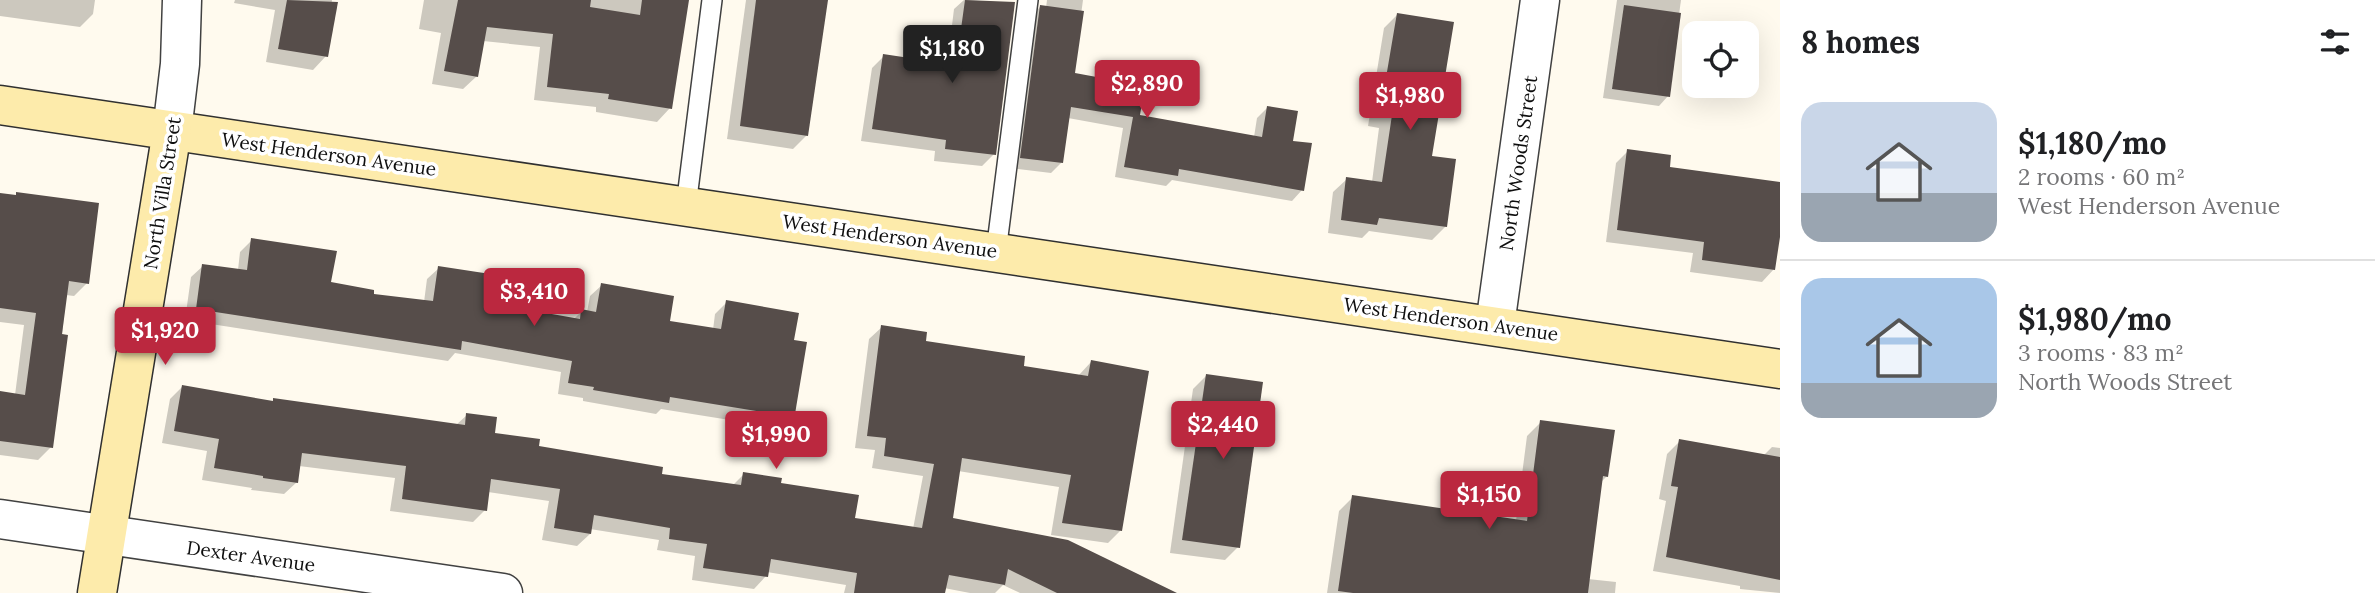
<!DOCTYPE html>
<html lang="en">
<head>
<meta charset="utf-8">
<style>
  :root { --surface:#fff; --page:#f6f6f6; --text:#202124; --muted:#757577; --line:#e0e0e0; --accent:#bb283f }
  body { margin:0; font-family:Lora,serif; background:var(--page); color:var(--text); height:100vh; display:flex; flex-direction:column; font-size:26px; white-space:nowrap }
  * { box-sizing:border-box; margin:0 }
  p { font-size:23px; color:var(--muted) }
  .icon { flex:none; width:38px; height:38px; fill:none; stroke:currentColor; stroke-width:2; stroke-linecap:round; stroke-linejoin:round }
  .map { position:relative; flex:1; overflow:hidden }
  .panel { display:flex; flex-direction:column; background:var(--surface); width:595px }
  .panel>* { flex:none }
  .buttons { position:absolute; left:1682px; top:21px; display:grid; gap:14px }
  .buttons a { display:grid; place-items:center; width:77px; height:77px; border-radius:14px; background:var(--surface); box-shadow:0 7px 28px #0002; font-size:35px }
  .price { position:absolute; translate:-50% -60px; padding:0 16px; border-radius:7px; background:var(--accent); color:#fff; font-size:23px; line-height:46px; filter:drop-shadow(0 2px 4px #0008) }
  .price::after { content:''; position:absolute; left:50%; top:42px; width:21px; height:16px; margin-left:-10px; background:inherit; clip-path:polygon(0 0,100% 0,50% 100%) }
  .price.current { background:#222; color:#fff }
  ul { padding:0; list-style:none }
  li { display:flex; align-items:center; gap:21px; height:175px; padding:0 21px }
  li+li { border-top:2px solid var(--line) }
  li span { display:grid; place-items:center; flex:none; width:196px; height:140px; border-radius:21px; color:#555 }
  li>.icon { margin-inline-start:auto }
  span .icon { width:84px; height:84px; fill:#fffc; stroke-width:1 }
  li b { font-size:30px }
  h2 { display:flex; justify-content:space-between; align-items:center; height:84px; padding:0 21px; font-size:30px }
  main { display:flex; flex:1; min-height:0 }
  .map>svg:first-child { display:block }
</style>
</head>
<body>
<main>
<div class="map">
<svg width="1780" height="593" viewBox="0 0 1780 593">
  <rect width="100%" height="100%" fill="#fffaee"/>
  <g fill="#0003">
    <path d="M0 0H95L93 14 80 27 0 16Z"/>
    <path d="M235 0H332L326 56 313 70 266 62 275 10 234 3Z"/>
    <path d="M424 0H688L670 108 657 122 596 112V107L534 100 540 47 483 41 477 76 463 89 432 84 441 33 419 29Z"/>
    <path d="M746 0H826L807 135 793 149 727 139Z"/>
    <path d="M964 0 1013 3 994 154 982 166 934 161 935 151 861 141 872 68 884 56 947 66 954 9Z"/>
    <path d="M1047 0H1083L1073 74 1138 116 1254 137 1257 118 1268 107 1291 142 1302 190 1292 201 1172 180 1166 186 1115 177 1123 128 1068 118 1062 162 1051 173 1011 168 1030 17 1040 7 1046 8Z"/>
    <path d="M1617 0H1681L1668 96 1659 106 1603 98Z"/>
    <path d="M1397 15 1446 226 1432 240 1369 231 1362 238 1328 233 1333 192 1347 179 1372 182 1379 128 1368 126 1384 28Z"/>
    <path d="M1628 151 1668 169 1780 184V232L1774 269 1762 282 1690 272 1693 253 1606 242 1616 163Z"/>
    <path d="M0 195 87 283 74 296 66 295 51 447 38 460 0 455V393L15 395 24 325 0 322Z"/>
    <path d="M252 240 329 283 372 295 424 302 427 279 439 268 516 310 574 319 582 311 587 312 590 296 602 285 668 323 713 330 715 314 727 302 792 342 794 414 782 425 763 422 761 425 661 409 656 414 583 401V398L558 394 561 372 455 353 448 361 185 320 191 277 203 266 238 270 240 252Z"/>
    <path d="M882 327 924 342 1022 367 1079 375 1091 362 1120 531 1108 543 1051 535 1059 487 958 471 951 520 1164 593H1020L1003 585 995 593H970L944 588V593H844L846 585 767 572 766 576 754 589 692 580 695 556 657 550 659 540 590 529V534L577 546 542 540 549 501 488 492 485 510 473 522 390 511 395 478 299 466 297 482 284 494 251 490 252 488 202 480 207 451 162 443 170 399 182 387 271 403 274 399 456 425 467 415 493 434 537 448 660 476 732 486 744 474 779 484 853 519 913 529 923 476 872 468 875 450 855 448 869 339Z"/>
    <path d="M1206 376 1238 547 1225 560 1170 553 1193 389Z"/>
    <path d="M1541 422 1607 476 1601 482 1588 579 1616 582 1615 593H1327L1339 511 1353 497 1516 521 1527 436Z"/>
    <path d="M1680 441 1763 456 1772 447 1780 448V593L1740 589V586L1653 571 1666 501 1659 499 1667 454Z"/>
  </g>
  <g fill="#564d4a">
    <path d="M287 0 338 2 328 57 278 49Z"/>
    <path d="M458 0H591L590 7 640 15 642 0H689L672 109 608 99 609 94 547 87 553 34 487 27 478 77 444 71Z"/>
    <path d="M756 0H828L808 136 740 126Z"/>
    <path d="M965 0 1015 2 996 155 945 149 946 140 872 129 883 54 956 65Z"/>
    <path d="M1040 5 1084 11 1075 73 1145 86 1140 115 1262 137 1267 106 1298 111 1293 141 1312 143 1304 191 1179 169 1178 176 1124 167 1133 117 1071 107 1063 163 1020 158Z"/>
    <path d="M1624 5 1681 13 1670 97 1612 89Z"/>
    <path d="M1397 13 1454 22 1432 156 1456 159 1447 227 1379 218 1377 225 1341 220 1346 177 1382 182 1392 115 1380 113Z"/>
    <path d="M1627 149 1671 155 1670 167 1780 182V237L1775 270 1702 260 1704 242 1617 230Z"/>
    <path d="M16 192 99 203 89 284 69 281 62 334 68 335 53 448 0 441V391L25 395 36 313 0 308V193L16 195Z"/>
    <path d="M251 238 337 251 331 282 374 290V294L433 301 438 266 523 279 518 308 580 319 581 309 596 312 601 283 674 296 670 321 721 329 726 300 799 313 794 340 807 342 795 414 774 411V414L670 397 669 403 593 390 594 387 568 383 572 361 462 341 461 350 196 309 202 264 247 270Z"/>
    <path d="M881 325 927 332 926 341 1025 356 1024 366 1088 376 1091 360 1149 371 1122 531 1062 523 1071 475 962 458 953 518 1068 540 1177 593H1057L1008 569 1005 585 949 575 945 593H854L857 573 771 559 768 577 703 568 707 544 669 539 670 528 594 515 591 534 554 528 560 489 491 479 487 511 402 499 406 466 302 453 298 483 263 478V476L214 468 219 439 174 431 182 385 273 401V398L465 425 466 413 497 417 495 433 540 439 539 446 663 467 662 474 741 485 743 472 782 478 781 483 859 495 855 518 922 528 934 464 884 456 886 438 867 436Z"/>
    <path d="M1206 374 1263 382 1240 548 1182 540Z"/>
    <path d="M1540 420 1615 430 1608 477 1603 476 1588 593H1353L1338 591 1352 495 1527 521Z"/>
    <path d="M1679 439 1780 457V580L1666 557 1678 487 1671 486Z"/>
  </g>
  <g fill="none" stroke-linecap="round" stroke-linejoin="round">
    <g stroke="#414141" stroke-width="22">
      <g id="lane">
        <path d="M686 206 712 0"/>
        <path d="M996 252 1028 0"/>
      </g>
    </g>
    <g stroke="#414141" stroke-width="41">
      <g id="street">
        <path d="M172 131 180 64 182 0"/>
        <path d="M1495 325 1540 0"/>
        <path d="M0 519 503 593"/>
      </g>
    </g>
    <g stroke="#303030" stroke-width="41">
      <g id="secondary">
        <path d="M0 105 1780 369"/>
        <path d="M97 593 172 131"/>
      </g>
    </g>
    <use href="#lane" stroke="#fff" stroke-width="19"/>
    <use href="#street" stroke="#fff" stroke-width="38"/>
    <use href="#secondary" stroke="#fdebab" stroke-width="38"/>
  </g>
  <g text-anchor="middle" stroke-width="7" stroke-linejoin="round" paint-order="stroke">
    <g font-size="19" fill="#0e0e0e" stroke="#fff">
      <text transform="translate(329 154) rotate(8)" y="7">West Henderson Avenue</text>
      <text transform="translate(1518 163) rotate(-82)" y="7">North Woods Street</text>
      <text transform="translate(162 193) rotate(-81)" y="7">North Villa Street</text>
      <text transform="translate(890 236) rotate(8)" y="7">West Henderson Avenue</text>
      <text transform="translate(1451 319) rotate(8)" y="7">West Henderson Avenue</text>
      <text transform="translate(251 556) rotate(8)" y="7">Dexter Avenue</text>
    </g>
  </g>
</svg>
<div class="buttons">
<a><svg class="icon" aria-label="locate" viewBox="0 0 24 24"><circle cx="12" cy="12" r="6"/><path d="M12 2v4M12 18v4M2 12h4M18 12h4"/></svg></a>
</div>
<b class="price current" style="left:952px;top:85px">$1,180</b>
<b class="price" style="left:1147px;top:120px">$2,890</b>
<b class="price" style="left:1410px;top:132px">$1,980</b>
<b class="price" style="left:534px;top:328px">$3,410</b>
<b class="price" style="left:165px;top:367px">$1,920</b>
<b class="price" style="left:1223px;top:461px">$2,440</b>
<b class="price" style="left:776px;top:471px">$1,990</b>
<b class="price" style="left:1489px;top:531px">$1,150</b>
</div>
<section class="panel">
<h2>8 homes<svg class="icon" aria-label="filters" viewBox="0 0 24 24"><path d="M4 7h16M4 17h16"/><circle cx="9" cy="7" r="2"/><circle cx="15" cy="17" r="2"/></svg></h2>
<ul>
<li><span style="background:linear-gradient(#c9d6e8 65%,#9aa5b1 0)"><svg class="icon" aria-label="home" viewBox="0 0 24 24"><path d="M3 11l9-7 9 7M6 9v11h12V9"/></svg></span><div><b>$1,180/mo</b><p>2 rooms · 60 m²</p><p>West Henderson Avenue</p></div></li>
<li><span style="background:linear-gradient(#a9c7e8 75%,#9aa5b1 0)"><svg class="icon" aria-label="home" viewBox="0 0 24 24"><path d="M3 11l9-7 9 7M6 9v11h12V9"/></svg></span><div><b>$1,980/mo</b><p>3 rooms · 83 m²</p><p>North Woods Street</p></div></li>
</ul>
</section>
</main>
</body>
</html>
